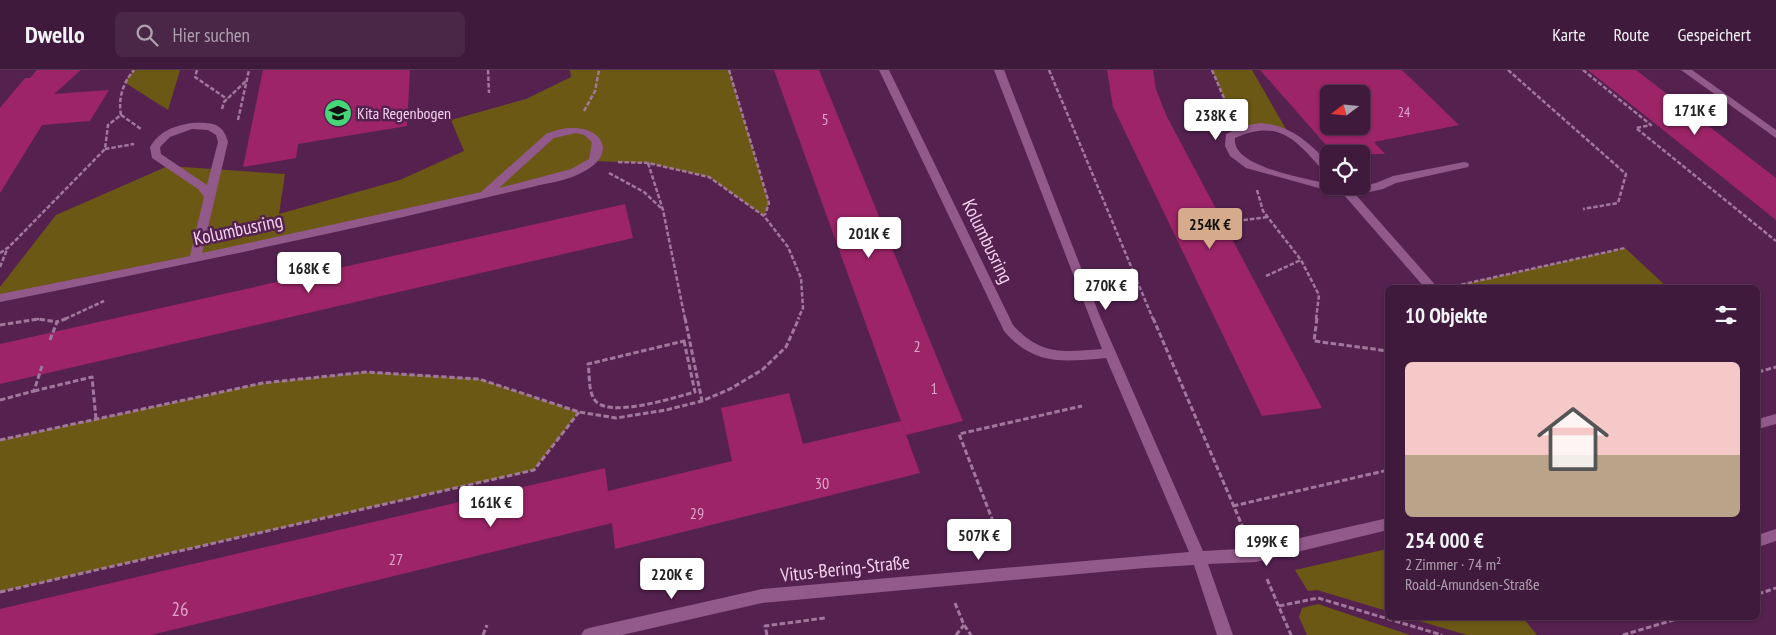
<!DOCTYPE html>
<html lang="de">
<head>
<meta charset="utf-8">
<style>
  :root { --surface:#401a3c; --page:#4b2747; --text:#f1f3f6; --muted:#aea1af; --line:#593856; --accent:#d6ab8b }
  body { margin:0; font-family:"PT Sans Narrow",sans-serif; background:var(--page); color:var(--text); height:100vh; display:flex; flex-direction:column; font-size:19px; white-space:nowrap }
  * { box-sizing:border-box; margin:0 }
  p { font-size:16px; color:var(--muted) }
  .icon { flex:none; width:28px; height:28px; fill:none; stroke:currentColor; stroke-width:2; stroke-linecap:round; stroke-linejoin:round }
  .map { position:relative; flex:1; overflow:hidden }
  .panel { position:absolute; left:1385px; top:215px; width:375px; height:335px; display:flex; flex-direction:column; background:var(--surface); border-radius:8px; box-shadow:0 1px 4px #0004,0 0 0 1px var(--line) }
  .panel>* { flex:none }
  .needle { width:32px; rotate:254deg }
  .buttons { position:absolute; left:1320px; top:15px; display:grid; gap:10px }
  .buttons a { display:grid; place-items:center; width:50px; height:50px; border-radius:8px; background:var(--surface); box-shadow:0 1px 4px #0004,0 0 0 1px var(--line); font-size:25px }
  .price { position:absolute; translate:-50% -42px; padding:0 11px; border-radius:5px; background:#fff; color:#222; font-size:16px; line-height:32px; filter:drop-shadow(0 1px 2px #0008) }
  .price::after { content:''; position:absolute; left:50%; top:30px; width:15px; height:11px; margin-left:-8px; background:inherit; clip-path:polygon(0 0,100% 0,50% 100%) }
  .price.current { background:var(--accent); color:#111 }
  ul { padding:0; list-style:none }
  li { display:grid; align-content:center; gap:10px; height:265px; padding:0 20px }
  li span { display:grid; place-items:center; height:155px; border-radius:8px; color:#555 }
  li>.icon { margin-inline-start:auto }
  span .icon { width:90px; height:90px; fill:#fffc; stroke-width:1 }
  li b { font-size:21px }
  h2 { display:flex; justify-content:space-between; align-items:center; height:60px; padding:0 20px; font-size:21px }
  header { display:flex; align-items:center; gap:30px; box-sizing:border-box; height:70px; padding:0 25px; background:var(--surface); border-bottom:1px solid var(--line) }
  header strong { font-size:24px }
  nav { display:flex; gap:28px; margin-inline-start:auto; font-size:18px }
  .search { width:350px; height:45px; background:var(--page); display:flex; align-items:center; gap:12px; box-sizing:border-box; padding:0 18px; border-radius:8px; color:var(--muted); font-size:19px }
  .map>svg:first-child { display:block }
</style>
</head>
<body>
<header>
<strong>Dwello</strong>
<div class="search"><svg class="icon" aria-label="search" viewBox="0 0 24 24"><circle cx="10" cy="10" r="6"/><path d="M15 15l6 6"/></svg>Hier suchen</div>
<nav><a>Karte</a><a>Route</a><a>Gespeichert</a></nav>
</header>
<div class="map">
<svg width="1776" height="565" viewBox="0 0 1776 565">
  <rect width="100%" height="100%" fill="#552250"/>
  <g fill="#6c5815">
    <path d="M134 0H180L168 40 124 12Z"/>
    <path d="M570 0H729L769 133 764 146 709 107 648 93 593 91 575 102 0 228V217L56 145 168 96 285 104 279 144 400 110 464 81 451 50 526 29 571 7Z"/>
    <path d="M1212 0H1252L1287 61 1272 57 1238 61Z"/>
    <path d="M1625 178 1667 217 1456 218 1455 216Z"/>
    <path d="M367 302 479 309 579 342 534 400 0 522V370L263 313Z"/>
    <path d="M1387 479V541L1317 520 1308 521 1295 500Z"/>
    <path d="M1318 534 1410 565H1307L1299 547 1302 538Z"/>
    <path d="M1409 548H1523L1537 565H1467Z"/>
  </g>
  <g fill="#9c2467" fill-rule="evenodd">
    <path d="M37 0H81L54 24 109 20 90 51 42 55 0 123V38L25 8H30Z"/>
    <path d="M263 0H410L407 56 298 74 296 88 243 97Z"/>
    <path d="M774 0H819L963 351 906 365Z"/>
    <path d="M1107 0H1153L1156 19 1166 45 1322 338 1262 346 1113 37Z"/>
    <path d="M1260 0H1402L1459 55 1374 72 1385 84H1334ZM1329 24H1361V56H1329Z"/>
    <path d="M1588 0H1636L1776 108V150Z"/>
    <path d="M625 134 633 168 0 314V274Z"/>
    <path d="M789 323 803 374 901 351 920 403 615 479 612 453 151 565H0V539L605 398 608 421 732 391 721 338Z"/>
  </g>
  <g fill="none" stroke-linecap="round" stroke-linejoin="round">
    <g stroke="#a1789c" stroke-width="2.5" stroke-dasharray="4.5 2" stroke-linecap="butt">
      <path d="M197 0 195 7 227 29"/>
      <path d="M488 0 489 23"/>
      <path d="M729 0 769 133 765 145"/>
      <path d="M1049 0 1153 249"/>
      <path d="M1212 0 1230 42"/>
      <path d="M1508 0 1626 104 1618 133 1583 139"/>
      <path d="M1583 0 1651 55 1636 58 1776 171"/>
      <path d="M222 39 224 32 247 10"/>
      <path d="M584 41 595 21 599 0"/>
      <path d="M121 45 141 59"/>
      <path d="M238 50 249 0"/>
      <path d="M105 79 134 74"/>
      <path d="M618 92 648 93 709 107 764 146 788 177 801 208 803 238 798 249"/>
      <path d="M648 93 663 140 685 249"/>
      <path d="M609 103 644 122 661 138"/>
      <path d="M1257 120 1263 141 1301 190 1319 225 1316 249"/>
      <path d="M1237 151 1268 147"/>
      <path d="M0 183 9 177 105 79 108 55 121 45C118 28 123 13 134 0"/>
      <path d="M0 197 8 177"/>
      <path d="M1266 206 1301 190"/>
      <path d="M1455 216 1625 178"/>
      <path d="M37 249H39"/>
      <path d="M65 249 104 231"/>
    </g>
    <g stroke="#a1789c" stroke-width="3" stroke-dasharray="5.5 2.5" stroke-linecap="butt">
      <path d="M685 248 702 331"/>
      <path d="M1153 248 1244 460"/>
      <path d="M1317 248 1314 271 1388 281"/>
      <path d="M0 255 38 249 57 252"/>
      <path d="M50 270 57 252 68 248"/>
      <path d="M684 271 695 322C676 327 606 350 594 329 588 319 590 305 588 294Z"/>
      <path d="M1758 302 1776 297"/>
      <path d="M34 321 92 307 96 349"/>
      <path d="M0 330 34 321 42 296"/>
      <path d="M0 370 263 313 367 302 479 309 579 342 616 348 666 340 702 331 730 319 762 300 786 277 799 248"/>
      <path d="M1233 436 1388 400"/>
      <path d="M999 475 996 459 959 364 1082 336"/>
      <path d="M1267 509 1291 565"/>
      <path d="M0 522 534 400 579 342"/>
      <path d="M1758 524 1776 518"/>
      <path d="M955 533 964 555 971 565"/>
      <path d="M1279 536 1318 528 1442 565"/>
      <path d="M483 565 487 555"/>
      <path d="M767 565 765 556 825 548"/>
      <path d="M956 565 964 555"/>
      <path d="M1623 565 1680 548"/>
    </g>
    <g fill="#92598b" fill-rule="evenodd">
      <path d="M879 0H889L1013 255C1041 286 1064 282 1102 279L994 0H1004L1099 244 1203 481 1256 478 1388 448V460L1256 492 1208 494 1233 565H1217L1194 495 1145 498 762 533 622 565H581L584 560 589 558 762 519 1189 482 1106 288C1063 292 1034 296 1004 261Z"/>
      <path d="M1681 0H1692L1776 60V68Z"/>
      <path d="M192 53C210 52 223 52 228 72L202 183 481 122 546 64C596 43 627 83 579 104 565 111 547 113 532 117 489 127 446 137 403 147 269 177 135 205 0 232V224L190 186 204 127 198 119 152 88 150 77C160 61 173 56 192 53ZM192 59 208 60 216 65 218 72 207 115 161 84 160 77 170 67ZM576 63 584 65 592 72 589 89 571 99 499 118 554 68Z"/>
      <path d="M1261 53C1291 56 1309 72 1329 94V104L1325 103C1297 71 1280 48 1235 68 1231 97 1306 108 1329 114V116H1349L1351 119 1376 113 1393 106 1464 92 1468 93 1469 95 1468 97 1396 113 1383 119 1356 125 1438 218H1425L1344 125 1246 98 1230 86 1225 76 1226 64 1243 56Z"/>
      <path d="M1776 344V354L1758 359V349Z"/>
      <path d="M1776 459V471L1758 477V465Z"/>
    </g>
  </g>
  <defs>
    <g id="school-disc" transform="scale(1.4375)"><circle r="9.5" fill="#47d779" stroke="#552250"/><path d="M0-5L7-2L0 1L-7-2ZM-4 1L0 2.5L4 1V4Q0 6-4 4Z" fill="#111"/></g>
  </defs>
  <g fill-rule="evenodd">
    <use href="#school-disc" x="338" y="43"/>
  </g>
  <g text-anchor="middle" stroke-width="5" stroke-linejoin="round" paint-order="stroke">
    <g font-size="14" fill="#dca6cc">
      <text x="1404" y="47">24</text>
    </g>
    <g font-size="16" fill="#f2d2ed" stroke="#552250" text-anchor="start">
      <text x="357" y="49">Kita Regenbogen</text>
    </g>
    <g font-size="16" fill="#dca6cc">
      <text x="825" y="55">5</text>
      <text x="917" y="282">2</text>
      <text x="934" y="324">1</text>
      <text x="822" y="419">30</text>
      <text x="697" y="449">29</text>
      <text x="396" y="495">27</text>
    </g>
    <g font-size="19" fill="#f2d2ed" stroke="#552250">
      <text transform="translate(238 159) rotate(-12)" y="7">Kolumbusring</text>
      <text transform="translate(988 171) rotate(64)" y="7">Kolumbusring</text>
      <text transform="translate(845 498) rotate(-6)" y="7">Vitus-Bering-Straße</text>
    </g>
    <g font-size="19" fill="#dca6cc">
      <text x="180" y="546">26</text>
    </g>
  </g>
</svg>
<div class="buttons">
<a><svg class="needle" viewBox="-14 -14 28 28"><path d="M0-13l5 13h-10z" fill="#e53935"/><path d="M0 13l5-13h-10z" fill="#aea1af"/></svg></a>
<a><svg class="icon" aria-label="locate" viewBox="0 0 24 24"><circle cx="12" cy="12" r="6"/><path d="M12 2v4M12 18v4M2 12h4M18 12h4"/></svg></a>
</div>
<b class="price" style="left:1695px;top:66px">171K €</b>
<b class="price" style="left:1216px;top:71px">238K €</b>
<b class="price current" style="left:1210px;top:180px">254K €</b>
<b class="price" style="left:869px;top:189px">201K €</b>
<b class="price" style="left:309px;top:224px">168K €</b>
<b class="price" style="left:1106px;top:241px">270K €</b>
<b class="price" style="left:491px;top:458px">161K €</b>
<b class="price" style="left:979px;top:491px">507K €</b>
<b class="price" style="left:1267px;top:497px">199K €</b>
<b class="price" style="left:672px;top:530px">220K €</b>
<section class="panel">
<h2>10 Objekte<svg class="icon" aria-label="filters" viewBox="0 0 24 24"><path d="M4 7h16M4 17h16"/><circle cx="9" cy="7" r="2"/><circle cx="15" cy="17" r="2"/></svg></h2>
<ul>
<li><span style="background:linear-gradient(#f6c9c9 60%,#b9a48a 0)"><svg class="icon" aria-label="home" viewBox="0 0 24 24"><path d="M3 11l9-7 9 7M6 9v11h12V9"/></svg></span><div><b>254 000 €</b><p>2 Zimmer · 74 m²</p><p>Roald-Amundsen-Straße</p></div></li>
</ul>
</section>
</div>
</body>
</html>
